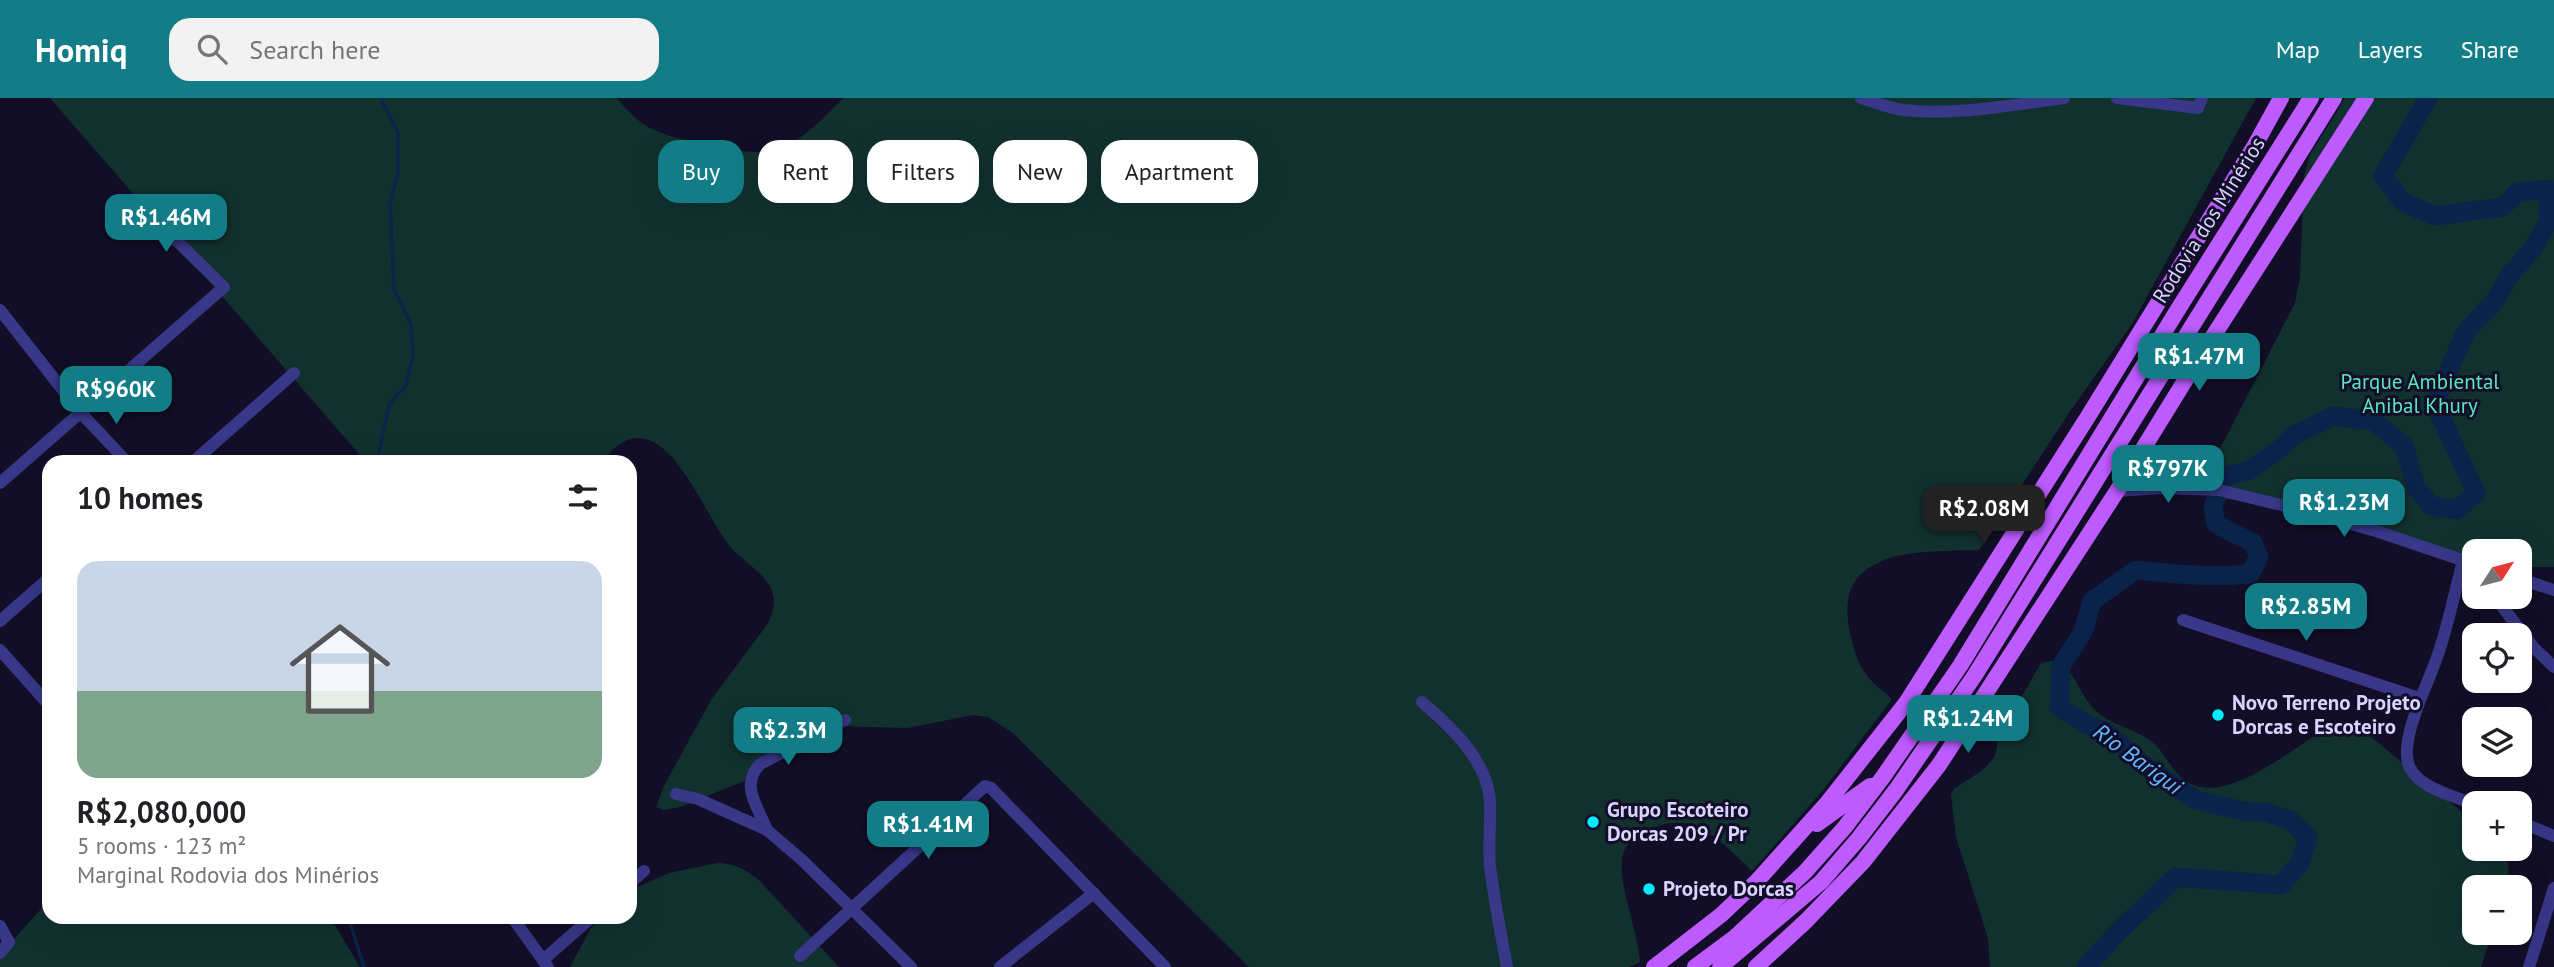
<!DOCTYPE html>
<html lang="en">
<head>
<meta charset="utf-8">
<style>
  :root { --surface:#fff; --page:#f2f2f2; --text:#202124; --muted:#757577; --accent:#127c87 }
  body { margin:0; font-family:"PT Sans",sans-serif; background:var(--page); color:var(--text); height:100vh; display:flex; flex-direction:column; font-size:26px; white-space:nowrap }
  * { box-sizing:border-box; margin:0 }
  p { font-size:23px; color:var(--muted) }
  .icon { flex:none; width:38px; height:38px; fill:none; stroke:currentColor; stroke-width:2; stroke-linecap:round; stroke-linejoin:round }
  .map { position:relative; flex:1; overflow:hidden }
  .side { position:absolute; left:42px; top:357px; width:595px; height:469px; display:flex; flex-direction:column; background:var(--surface); border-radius:21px; box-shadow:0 7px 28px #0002 }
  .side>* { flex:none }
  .top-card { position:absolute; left:658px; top:42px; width:665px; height:63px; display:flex; gap:14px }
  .needle { width:46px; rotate:54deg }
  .buttons { position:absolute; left:2462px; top:441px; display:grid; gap:14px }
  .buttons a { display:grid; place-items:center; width:70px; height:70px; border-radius:14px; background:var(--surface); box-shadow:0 7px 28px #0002; font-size:35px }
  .price { position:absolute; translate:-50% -60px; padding:0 16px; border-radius:14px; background:var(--accent); color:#fff; font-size:23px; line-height:46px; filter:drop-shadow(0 2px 4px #0008) }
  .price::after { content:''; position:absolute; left:50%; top:42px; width:21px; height:16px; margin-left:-10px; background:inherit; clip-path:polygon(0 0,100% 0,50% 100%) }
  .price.current { background:#222; color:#fff }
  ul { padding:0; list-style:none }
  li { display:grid; align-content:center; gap:14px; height:371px; padding:0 35px }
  li span { display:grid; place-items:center; height:217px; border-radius:21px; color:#555 }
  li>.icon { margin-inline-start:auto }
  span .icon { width:126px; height:126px; fill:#fffc; stroke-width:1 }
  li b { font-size:30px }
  h2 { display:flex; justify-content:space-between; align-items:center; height:84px; padding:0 35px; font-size:30px }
  .chip { padding:0 24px; border-radius:21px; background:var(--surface); box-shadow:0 7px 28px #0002; font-size:24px; line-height:63px }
  .chip.current { background:var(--accent); color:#fff }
  header { display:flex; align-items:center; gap:42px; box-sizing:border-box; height:98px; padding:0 35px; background:var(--accent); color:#fff }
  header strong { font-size:33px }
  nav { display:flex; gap:38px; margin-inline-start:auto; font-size:24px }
  .search { width:490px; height:63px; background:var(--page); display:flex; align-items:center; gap:18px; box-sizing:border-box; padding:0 24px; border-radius:21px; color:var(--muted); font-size:26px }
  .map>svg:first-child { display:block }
</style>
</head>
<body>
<header>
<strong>Homiq</strong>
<div class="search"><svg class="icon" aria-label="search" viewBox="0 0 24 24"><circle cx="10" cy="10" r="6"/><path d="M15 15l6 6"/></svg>Search here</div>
<nav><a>Map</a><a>Layers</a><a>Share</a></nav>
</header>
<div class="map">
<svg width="2554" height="869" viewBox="0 0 2554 869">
  <rect width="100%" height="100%" fill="#120e27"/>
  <g fill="#11312f">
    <path d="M50 0H616C626 10 636 22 648 29 672 42 743 58 770 53 798 48 824 20 843 0H2256L2132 226 2069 315 1979 452C1952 453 1912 452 1887 461 1848 475 1842 502 1851 539 1854 550 1856 561 1862 570 1869 583 1881 591 1892 601L1824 691 1752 773C1720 742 1691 708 1645 734 1633 740 1623 748 1622 762 1619 789 1638 833 1640 864L1629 869H1249L1013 635 988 619 973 617 908 630 835 628 744 683 680 709 664 712 656 709 664 688 711 602 769 524C773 514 776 504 772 493 765 474 740 462 728 446 700 410 658 289 602 364H366Z"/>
    <path d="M2345 0H2554V469H2520V453H2474V461L2299 410 2218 400 2208 392 2207 381 2200 379 2223 345 2295 205 2300 179 2304 78 2310 57Z"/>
    <path d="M2057 562C2076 574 2079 596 2095 612 2112 628 2134 630 2151 643 2165 654 2172 674 2186 683 2228 711 2297 644 2334 627L2348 626 2370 638 2474 724V751H2501C2510 763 2510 775 2506 789H2474V835H2492L2481 869H1990L1988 840 1956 739 1951 697 1954 691C1971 678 2000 668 1997 642L2041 565Z"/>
    <path d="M717 765C735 765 746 772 760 783L839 869H570L591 830 601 819H630V794L633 791 669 775Z"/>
    <path d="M49 802V819H248L265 823 283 819H330L360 869H0V859L6 850Z"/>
  </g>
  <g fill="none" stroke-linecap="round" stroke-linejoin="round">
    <g stroke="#0a234a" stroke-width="3.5">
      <path d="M377 364 389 307 406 287 413 257 411 226 394 191 390 106 398 75V35L381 0"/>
      <path d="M345 819 351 828 364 869"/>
    </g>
    <g stroke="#0a234a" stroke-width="19">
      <path d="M2224 379 2250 372 2281 350 2294 337 2333 318 2374 323 2404 348 2416 389 2431 408 2457 412 2476 395 2439 315V295L2466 233 2494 204 2509 178 2534 149 2548 124 2549 91 2518 94 2502 109 2435 118 2403 104 2383 78 2428 0"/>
      <path d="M2086 869 2119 833 2176 779 2281 787 2300 765 2308 740 2291 723 2266 714H2248L2196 702 2144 667 2106 633 2088 627 2059 609 2061 568 2083 534 2092 503 2136 472C2173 476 2213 480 2250 476L2259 459 2253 445 2216 426 2213 410 2216 400"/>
    </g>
    <g stroke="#383788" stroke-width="12">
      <path d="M1861 0C1875 4 1889 10 1903 12 1956 18 2011 7 2064 0"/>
      <path d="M2117 0 2198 10 2202 0"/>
      <path d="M0 212 81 315 127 364"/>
      <path d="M193 364 294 275"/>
      <path d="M0 385 224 189 178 144 122 105"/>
      <path d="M2117 393 2161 390 2219 392 2306 413 2379 434 2474 466"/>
      <path d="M2463 463C2454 495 2448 530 2436 562 2428 586 2397 645 2410 670 2421 691 2454 698 2474 706"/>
      <path d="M2520 481 2554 492"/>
      <path d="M2495 499 2533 549 2554 569"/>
      <path d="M2183 522 2419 600"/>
      <path d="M0 523 49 480"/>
      <path d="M0 552 49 607"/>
      <path d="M1422 604C1451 629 1487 662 1490 703 1491 725 1488 747 1490 768 1494 802 1501 836 1507 869"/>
      <path d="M676 696 698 701 767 732 802 762 911 869"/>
      <path d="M2520 724 2554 738"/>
      <path d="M767 732C757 707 740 687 760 666L845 622"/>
      <path d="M630 785 644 773"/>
      <path d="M512 819 548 869"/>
      <path d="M0 828 9 844 0 855"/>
      <path d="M800 858 985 688 991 690 1165 869"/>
      <path d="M543 862 592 819"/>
      <path d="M1000 869 1094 795"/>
      <path d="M2529 869 2554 790"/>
    </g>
    <g stroke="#bd5bff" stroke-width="16">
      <path d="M1817 726 1870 688"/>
      <path d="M1654 869 1721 817 1757 783 1828 704 1906 605 2089 317 2254 49 2281 0"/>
      <path d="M1695 869 1734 840 1805 774 1845 729 1883 679 1960 568 2177 213 2311 0"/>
      <path d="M1720 869 1821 784 1859 740 1896 692 1975 577 2334 0"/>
      <path d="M1756 869 1806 823 1863 764 1939 667 2117 393 2194 268 2366 0"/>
    </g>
  </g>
  <g fill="#00ecff" stroke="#120e27" stroke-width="2.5">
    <circle cx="2218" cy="617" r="7"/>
    <circle cx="1593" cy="724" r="7"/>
    <circle cx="1649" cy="791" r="7"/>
  </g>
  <g text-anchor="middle" stroke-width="6" stroke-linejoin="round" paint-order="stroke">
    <g font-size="21" fill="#d8d4ff" stroke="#120e27">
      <text transform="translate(2209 122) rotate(-58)" y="7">Rodovia dos Minérios</text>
    </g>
    <g font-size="21" fill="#5ae5bf" stroke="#120e27">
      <text x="2420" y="291">Parque Ambiental<tspan x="2420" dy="24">Anibal Khury</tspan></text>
    </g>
    <g font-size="21" font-weight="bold" fill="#d8d4ff" stroke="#120e27" text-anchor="start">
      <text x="2232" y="612">Novo Terreno Projeto<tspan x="2232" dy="24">Dorcas e Escoteiro</tspan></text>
      <text x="1607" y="719">Grupo Escoteiro<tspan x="1607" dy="24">Dorcas 209 / Pr</tspan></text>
      <text x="1663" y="798">Projeto Dorcas</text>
    </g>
    <g font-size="23" font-style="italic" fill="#62baff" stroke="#120e27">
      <text transform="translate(2138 661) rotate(36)" y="8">Rio Barigui</text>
    </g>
  </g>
</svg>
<div class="buttons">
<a><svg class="needle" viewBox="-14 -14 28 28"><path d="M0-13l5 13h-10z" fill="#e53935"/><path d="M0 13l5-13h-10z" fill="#757577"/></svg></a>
<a><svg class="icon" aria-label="locate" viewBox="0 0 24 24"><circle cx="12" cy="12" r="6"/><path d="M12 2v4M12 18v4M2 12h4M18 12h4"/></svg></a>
<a><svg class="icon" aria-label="layers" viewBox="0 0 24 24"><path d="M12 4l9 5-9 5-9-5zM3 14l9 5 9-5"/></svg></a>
<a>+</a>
<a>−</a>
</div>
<b class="price" style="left:166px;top:156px">R$1.46M</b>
<b class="price" style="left:2199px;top:295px">R$1.47M</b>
<b class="price" style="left:116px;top:328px">R$960K</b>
<b class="price" style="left:2168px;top:407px">R$797K</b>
<b class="price" style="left:2344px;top:441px">R$1.23M</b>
<b class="price current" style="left:1984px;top:447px">R$2.08M</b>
<b class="price" style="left:2306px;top:545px">R$2.85M</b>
<b class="price" style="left:1968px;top:657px">R$1.24M</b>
<b class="price" style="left:788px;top:669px">R$2.3M</b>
<b class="price" style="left:928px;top:763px">R$1.41M</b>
<div class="top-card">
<a class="chip current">Buy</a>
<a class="chip">Rent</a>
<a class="chip">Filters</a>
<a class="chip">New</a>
<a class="chip">Apartment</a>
</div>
<section class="side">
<h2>10 homes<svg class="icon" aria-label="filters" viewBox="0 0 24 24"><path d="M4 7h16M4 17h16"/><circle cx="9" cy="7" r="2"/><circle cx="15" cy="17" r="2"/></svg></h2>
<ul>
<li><span style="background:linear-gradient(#c9d6e8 60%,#7fa58c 0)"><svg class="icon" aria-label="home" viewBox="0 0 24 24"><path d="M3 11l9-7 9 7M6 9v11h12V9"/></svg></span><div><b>R$2,080,000</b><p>5 rooms · 123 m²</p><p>Marginal Rodovia dos Minérios</p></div></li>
</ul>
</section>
</div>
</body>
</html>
